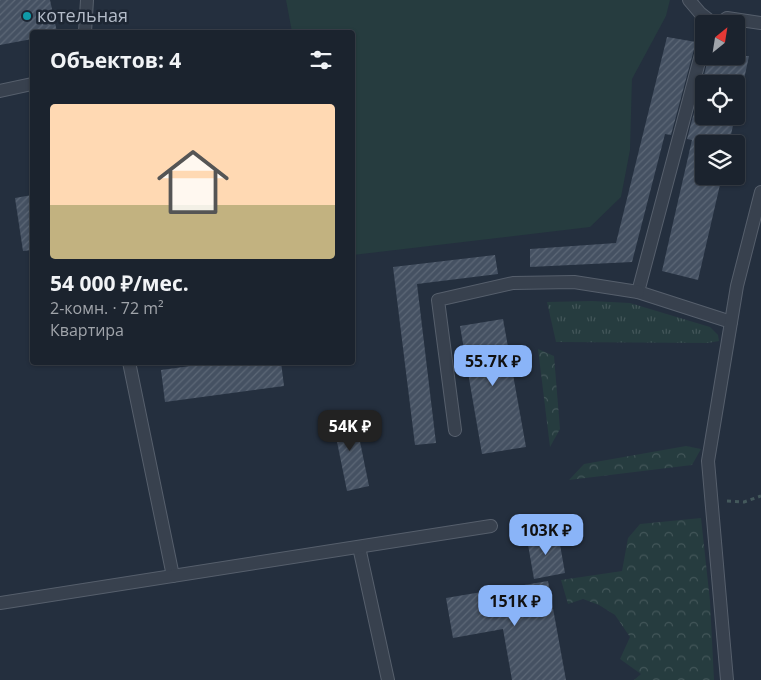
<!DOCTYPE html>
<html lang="ru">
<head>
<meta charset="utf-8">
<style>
  :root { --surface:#1b232e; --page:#242b36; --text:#f1f3f6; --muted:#a0a4aa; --line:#39404a; --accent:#8ab4f8 }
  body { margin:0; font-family:"Open Sans",sans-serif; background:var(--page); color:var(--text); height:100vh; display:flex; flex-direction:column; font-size:19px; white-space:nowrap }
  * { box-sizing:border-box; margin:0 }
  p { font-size:16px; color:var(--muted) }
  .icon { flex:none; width:28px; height:28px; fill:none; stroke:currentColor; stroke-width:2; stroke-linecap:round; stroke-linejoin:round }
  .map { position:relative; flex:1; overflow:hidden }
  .panel { position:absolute; left:30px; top:30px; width:325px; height:335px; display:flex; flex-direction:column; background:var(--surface); border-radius:5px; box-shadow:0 1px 4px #0004,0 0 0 1px var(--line) }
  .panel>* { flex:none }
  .needle { width:32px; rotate:30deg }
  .tools { position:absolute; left:695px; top:15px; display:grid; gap:10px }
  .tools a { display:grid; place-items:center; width:50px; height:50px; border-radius:5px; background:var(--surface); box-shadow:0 1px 4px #0004,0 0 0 1px var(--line); font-size:25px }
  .price { position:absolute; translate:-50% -42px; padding:0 11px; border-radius:10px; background:var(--accent); color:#111; font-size:16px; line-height:32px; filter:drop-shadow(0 1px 2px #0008) }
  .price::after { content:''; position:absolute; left:50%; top:30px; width:15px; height:11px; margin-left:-8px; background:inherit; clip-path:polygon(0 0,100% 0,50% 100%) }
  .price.on { background:#222; color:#fff }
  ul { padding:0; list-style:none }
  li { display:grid; align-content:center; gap:10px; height:265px; padding:0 20px }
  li+li { border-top:1px solid var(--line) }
  li span { display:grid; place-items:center; height:155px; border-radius:5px; color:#555 }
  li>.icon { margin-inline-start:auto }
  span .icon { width:90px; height:90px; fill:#fffc; stroke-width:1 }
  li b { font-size:21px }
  h2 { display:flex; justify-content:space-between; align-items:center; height:60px; padding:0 20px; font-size:21px }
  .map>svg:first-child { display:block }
</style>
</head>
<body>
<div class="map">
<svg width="761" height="680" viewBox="0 0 761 680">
  <defs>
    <pattern id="grass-tufts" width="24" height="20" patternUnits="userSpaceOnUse" patternTransform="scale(1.25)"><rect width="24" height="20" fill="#263c3f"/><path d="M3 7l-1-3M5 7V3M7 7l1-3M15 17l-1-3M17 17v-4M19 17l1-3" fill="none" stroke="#435659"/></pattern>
    <pattern id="forest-crowns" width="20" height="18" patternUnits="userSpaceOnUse" patternTransform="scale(1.25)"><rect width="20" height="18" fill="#263c3f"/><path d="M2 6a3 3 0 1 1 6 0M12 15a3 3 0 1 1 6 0" fill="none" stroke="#435659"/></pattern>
    <pattern id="building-hatch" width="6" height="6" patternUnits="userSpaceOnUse" patternTransform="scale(1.25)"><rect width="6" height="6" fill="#455162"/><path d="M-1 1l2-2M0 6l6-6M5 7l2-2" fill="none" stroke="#5d6877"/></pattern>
  </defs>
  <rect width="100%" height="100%" fill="#242f3e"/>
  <path fill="url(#grass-tufts)" d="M592 301 630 303 710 327 718 335 719 341 708 343 556 342 547 302Z"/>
  <g fill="url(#forest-crowns)">
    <path d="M538 349 554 356 560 429 550 447Z"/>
    <path d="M686 446 701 449 692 465 569 480 584 464Z"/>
    <path d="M701 518 710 601 714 680H634L641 674 620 659 630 637 615 615 599 605 583 599 568 604 561 580 622 571 628 538 640 524Z"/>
  </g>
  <path fill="#263c3f" d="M286 0H670L666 16 632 79 630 150 621 197 590 227 353 255 352 32H292Z"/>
  <g fill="url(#building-hatch)">
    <path d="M0 0H50L57 32H32V39L0 45Z"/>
    <path d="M667 37 696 42 671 135 665 134 632 262 530 267V249L616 243Z"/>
    <path d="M709 56H749L743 84H704V116H735L729 144H704V176H722L698 280 662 271 692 140 687 139Z"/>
    <path d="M32 195V250L23 251 15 198Z"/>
    <path d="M495 255 498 274 417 284 436 443 415 445 393 267Z"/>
    <path d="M503 319 526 447 482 454 460 326Z"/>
    <path d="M220 362H281L284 386 165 402 161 370Z"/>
    <path d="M354 412 369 486 347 491 332 417Z"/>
    <path d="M558 533 565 573 534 579 527 539Z"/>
    <path d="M548 581 566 680H512L503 629 453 638 446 598Z"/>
  </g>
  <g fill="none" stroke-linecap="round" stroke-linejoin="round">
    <g stroke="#565f6c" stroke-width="14">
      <g id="lane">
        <path d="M689 0 700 13 714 24"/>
        <path d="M718 24 727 18 761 23"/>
        <path d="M85 32 87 0"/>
        <path d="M704 43 638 292 731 322"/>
        <path d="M0 91 32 84"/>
        <path d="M129 362 173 576"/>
        <path d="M455 430 438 300 513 283 574 282 638 292"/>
        <path d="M359 547 388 680"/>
        <path d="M0 603 491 526"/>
        <path d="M727 680 708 461 737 286 761 192"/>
      </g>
    </g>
    <path stroke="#44595c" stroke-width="3" stroke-dasharray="4 4" stroke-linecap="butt" d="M727 501 744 502 761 496"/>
    <use href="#lane" stroke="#38414e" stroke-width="12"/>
  </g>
  <circle fill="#0f9aa8" stroke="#1d2633" stroke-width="2" cx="27" cy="16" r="5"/>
  <g text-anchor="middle" stroke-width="5" stroke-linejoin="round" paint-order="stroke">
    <g font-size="18" fill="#b4bcc9" stroke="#1d2633" text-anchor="start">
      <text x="37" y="22">котельная</text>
    </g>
  </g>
</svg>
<div class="tools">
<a><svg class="needle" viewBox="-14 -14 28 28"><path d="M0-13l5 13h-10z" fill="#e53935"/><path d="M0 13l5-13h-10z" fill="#a0a4aa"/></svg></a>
<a><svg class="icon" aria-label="locate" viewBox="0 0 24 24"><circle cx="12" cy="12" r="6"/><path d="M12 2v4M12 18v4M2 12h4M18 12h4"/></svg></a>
<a><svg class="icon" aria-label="layers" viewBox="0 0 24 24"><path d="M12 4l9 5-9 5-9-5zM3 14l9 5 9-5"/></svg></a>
</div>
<b class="price" style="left:493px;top:387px">55.7K ₽</b>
<b class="price on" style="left:350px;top:452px">54K ₽</b>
<b class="price" style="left:546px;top:556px">103K ₽</b>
<b class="price" style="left:515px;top:627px">151K ₽</b>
<section class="panel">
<h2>Объектов: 4<svg class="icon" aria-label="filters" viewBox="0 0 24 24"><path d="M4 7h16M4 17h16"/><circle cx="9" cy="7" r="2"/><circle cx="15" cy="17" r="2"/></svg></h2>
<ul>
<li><span style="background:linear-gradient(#ffd9b3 65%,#c2b280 0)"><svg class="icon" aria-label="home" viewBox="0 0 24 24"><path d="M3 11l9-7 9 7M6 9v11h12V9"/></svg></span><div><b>54 000 ₽/мес.</b><p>2-комн. · 72 m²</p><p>Квартира</p></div></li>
</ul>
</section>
</div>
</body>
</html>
